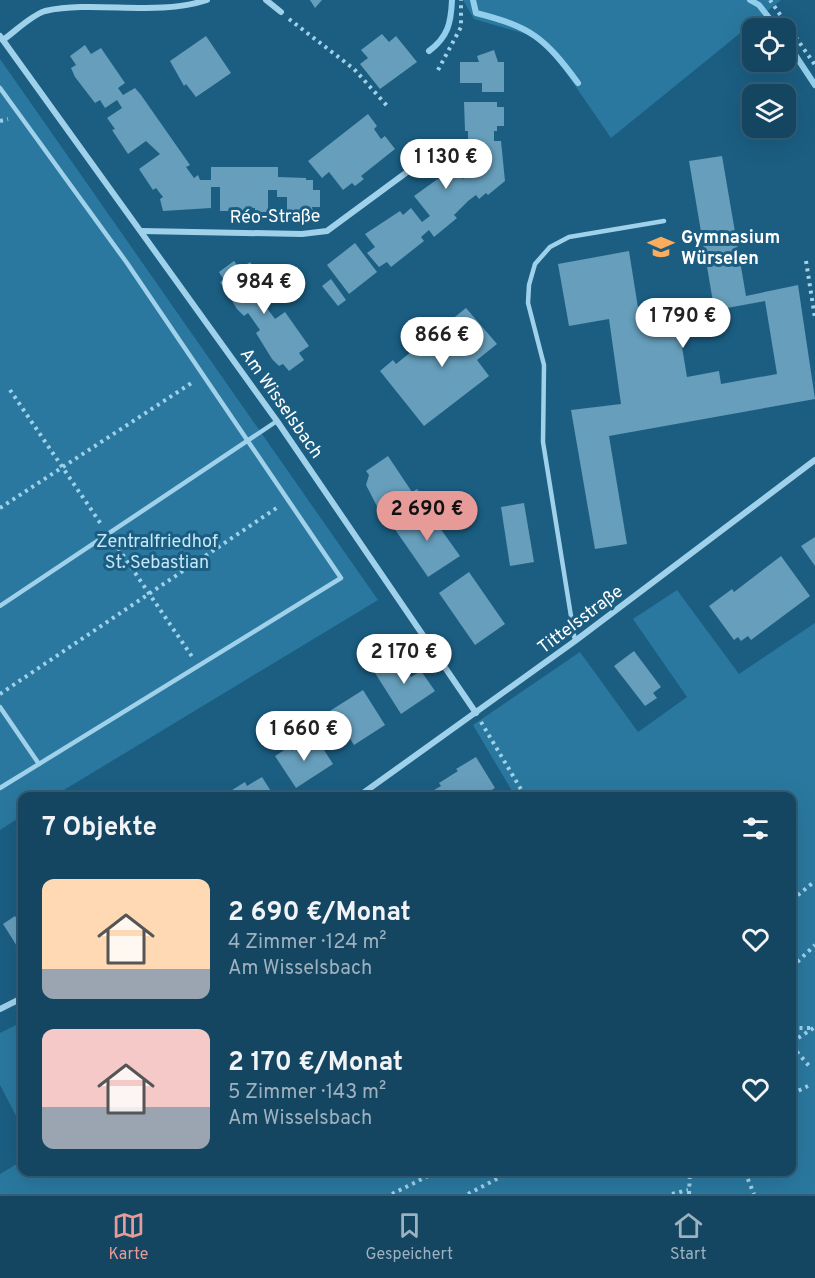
<!DOCTYPE html>
<html lang="de">
<head>
<meta charset="utf-8">
<style>
  :root { --surface:#144662; --page:#1d4d68; --text:#f1f3f6; --muted:#9db1be; --line:#335e77; --accent:#e69b98 }
  body { margin:0; font-family:Overpass,sans-serif; background:var(--page); color:var(--text); height:100vh; display:flex; flex-direction:column; font-size:22px; white-space:nowrap }
  * { box-sizing:border-box; margin:0 }
  p { font-size:20px; color:var(--muted) }
  .icon { flex:none; width:33px; height:33px; fill:none; stroke:currentColor; stroke-width:2; stroke-linecap:round; stroke-linejoin:round }
  .map { position:relative; flex:1; overflow:hidden }
  .panel { position:absolute; left:18px; top:792px; width:778px; height:384px; display:flex; flex-direction:column; background:var(--surface); border-radius:12px; box-shadow:0 6px 24px #0002,0 0 0 2px var(--line) }
  .panel>* { flex:none }
  .fabs { position:absolute; left:742px; top:18px; display:grid; gap:12px }
  .fabs a { display:grid; place-items:center; width:54px; height:54px; border-radius:12px; background:var(--surface); box-shadow:0 6px 24px #0002,0 0 0 2px var(--line); font-size:30px }
  .price { position:absolute; translate:-50% -51px; padding:0 14px; border-radius:21px; background:#fff; color:#222; font-size:20px; line-height:39px; filter:drop-shadow(0 2px 3px #0008) }
  .price::after { content:''; position:absolute; left:50%; top:36px; width:18px; height:14px; margin-left:-9px; background:inherit; clip-path:polygon(0 0,100% 0,50% 100%) }
  .price.selected { background:var(--accent); color:#111 }
  ul { padding:0; list-style:none }
  li { display:flex; align-items:center; gap:18px; height:150px; padding:0 24px }
  li span { display:grid; place-items:center; flex:none; width:168px; height:120px; border-radius:12px; color:#555 }
  li>.icon { margin-inline-start:auto }
  span .icon { width:72px; height:72px; fill:#fffc; stroke-width:1 }
  li b { font-size:26px }
  h2 { display:flex; justify-content:space-between; align-items:center; height:72px; padding:0 24px; font-size:26px }
  .tab-bar { display:flex; justify-content:space-around; align-items:center; height:84px; border-top:2px solid var(--line); background:var(--surface); font-size:16px; color:var(--muted) }
  .tab-bar a { display:grid; justify-items:center; gap:3px }
  .tab-bar .selected { color:var(--accent) }
  .map>svg:first-child { display:block }
</style>
</head>
<body>
<div class="map">
<svg width="815" height="1194" viewBox="0 0 815 1194">
  <rect width="100%" height="100%" fill="#1b5e82"/>
  <g fill="#2a789f">
    <path d="M463 0H781L611 138 543 39 474 19Z"/>
    <path d="M0 59 378 600 54 796H22V816L0 830Z"/>
    <path d="M677 590 739 674 815 623V1194H0V1174L22 1161V1172H792V796H515L473 725 580 652 638 732 687 697 633 619Z"/>
    <path d="M22 1022V1127L0 1085V1033Z"/>
  </g>
  <g fill="none" stroke-linecap="round" stroke-linejoin="round">
    <g stroke="#93cfec" stroke-width="6">
      <path d="M473 0 476 13C531 27 544 37 578 83"/>
      <path d="M750 0 759 5 777 28"/>
      <path d="M786 41 815 85"/>
      <path d="M429 51C448 37 451 23 452 0"/>
    </g>
  </g>
  <g fill="#669ebb" fill-rule="evenodd">
    <path d="M310 0H322L315 8Z"/>
    <path d="M382 34 389 42 396 36 417 62 380 89 360 64 368 58 361 50Z"/>
    <path d="M206 36 231 73 196 97 186 84 184 86 170 61Z"/>
    <path d="M85 45 91 54 101 48 125 83 118 88 123 95 135 88 141 95 190 165 186 167 194 178 198 175 200 180H211V167H278V177L306 178V180H313V190H320V207H312L313 211H287V197H277V190H268V212H255V208H245V211H220V187H211V208L163 211 160 199 163 197 156 188 153 190 139 169 160 154 146 141 128 154 112 130 115 129 107 118 122 108 117 100 105 108 100 100 95 103 75 77 71 68 76 65 70 56Z"/>
    <path d="M494 50 498 62H504V92H482V83H460V62H479L477 56Z"/>
    <path d="M464 102H497V107H504V126H497V131H494V141H501L505 181 488 195 486 193 479 199 476 195 468 201 454 215 457 218 434 237 429 230 421 237 424 241 391 267 387 262 379 267 367 253 375 247 365 234 400 211 403 215 411 208 422 222 430 216 414 196 446 173 451 179 458 173 463 179 471 173 469 171 474 167V161H471V150H477V141H468V131H465Z"/>
    <path d="M368 114 377 126 374 129 381 139 385 136 395 149 361 176 364 179 355 186 352 183 343 190 329 172 322 178 308 161Z"/>
    <path d="M722 156 746 296 798 285 815 399 609 436 627 544 595 549 571 410 621 404 609 319 569 326 558 264 629 251 639 314 713 302 689 161ZM765 301 777 374 721 384 719 371 687 377 677 317Z"/>
    <path d="M355 243 377 272 349 294 327 265Z"/>
    <path d="M234 261 240 269 250 262 274 295 263 303 275 319 285 312 309 346 299 353 304 360 289 371 283 364 279 366 272 359 256 333 260 330 248 313 244 316 237 309 220 282 224 280 219 272Z"/>
    <path d="M331 279 346 300 338 306 322 286Z"/>
    <path d="M466 308 497 344 477 360 489 376 424 426 380 371 393 360 396 364Z"/>
    <path d="M388 456 412 492 417 489 423 497 402 511 397 503 381 514 366 485 369 475 366 471Z"/>
    <path d="M524 503 534 562 510 566 501 507Z"/>
    <path d="M425 507 460 556 428 577 394 528Z"/>
    <path d="M815 537V566L801 546Z"/>
    <path d="M781 556 810 596 751 640 748 636 741 641 738 637 734 640 709 606 732 589 734 592Z"/>
    <path d="M469 572 505 624 475 645 439 593Z"/>
    <path d="M634 651 661 687 653 693 657 698 645 706 614 666Z"/>
    <path d="M398 657 411 677 421 671 435 691 401 714 375 673Z"/>
    <path d="M363 690 385 725 354 745 343 728 337 732 325 714Z"/>
    <path d="M315 736 333 764 296 788 275 756 289 747 292 751Z"/>
    <path d="M476 757 495 788 482 796H424L441 786 439 783 458 771 456 769Z"/>
    <path d="M262 777 274 796 224 795 245 782 247 786Z"/>
    <path d="M15 916 18 921 22 919V954L3 924Z"/>
  </g>
  <g fill="none" stroke-linecap="round" stroke-linejoin="round">
    <g stroke="#a0d1ea" stroke-width="4" stroke-dasharray="3 4.5" stroke-linecap="butt">
      <path d="M770 0 815 65"/>
      <path d="M289 19 354 69 389 108"/>
      <path d="M438 70 461 27V0"/>
      <path d="M0 121 8 119"/>
      <path d="M806 261 815 318"/>
      <path d="M10 390 101 524"/>
      <path d="M0 508 193 382"/>
      <path d="M114 542 193 658"/>
      <path d="M0 694 278 507"/>
      <path d="M481 722 525 796"/>
      <path d="M792 900 815 881"/>
      <path d="M792 967 815 945"/>
      <path d="M792 1028H813"/>
      <path d="M792 1042 815 1027"/>
      <path d="M792 1046 810 1067"/>
      <path d="M792 1094 808 1086"/>
      <path d="M745 1172 754 1194"/>
      <path d="M392 1194 436 1172"/>
      <path d="M468 1194 510 1172"/>
      <path d="M672 1194 688 1190"/>
      <path d="M689 1194 690 1172"/>
    </g>
    <g stroke="#a0d1ea" stroke-width="4.5">
      <path d="M0 88 127 263 341 578 0 788"/>
      <path d="M0 606 277 421"/>
      <path d="M575 641 543 442 544 365 528 303 529 285 535 264 550 247 569 237 664 221"/>
      <path d="M0 707 39 764"/>
    </g>
    <g stroke="#a0d1ea" stroke-width="6">
      <path d="M266 0 281 12"/>
      <path d="M0 36 277 421 476 713"/>
      <path d="M3 40C16 31 30 16 45 11 97 0 155 17 207 0"/>
      <path d="M142 231 302 234 327 231 422 161"/>
      <path d="M359 796 575 641 815 460"/>
      <path d="M0 1009 22 998"/>
    </g>
  </g>
  <defs>
    <g id="school-bare" transform="scale(2.07)"><path d="M0-5L7-2L0 1L-7-2ZM-4 1L0 2.5L4 1V4Q0 6-4 4Z" fill="#fbad5d" stroke="#1b5e82" stroke-width="2.5" paint-order="stroke"/></g>
  </defs>
  <g fill-rule="evenodd">
    <use href="#school-bare" x="661" y="247"/>
  </g>
  <g text-anchor="middle" stroke-width="6" stroke-linejoin="round" paint-order="stroke">
    <g font-size="18" fill="#fff" stroke="#1b5e82">
      <text transform="translate(275 216) rotate(-1)" y="6">Réo-Straße</text>
      <text transform="translate(282 403) rotate(55)" y="6">Am Wisselsbach</text>
      <text transform="translate(580 619) rotate(-37)" y="6">Tittelsstraße</text>
    </g>
    <g font-size="18" font-weight="bold" fill="#fff" stroke="#1b5e82" text-anchor="start">
      <text x="681" y="243">Gymnasium<tspan x="681" dy="21">Würselen</tspan></text>
    </g>
    <g font-size="18" fill="#c5e7f8" stroke="#1b5e82">
      <text x="157" y="547">Zentralfriedhof<tspan x="157" dy="21">St. Sebastian</tspan></text>
    </g>
  </g>
</svg>
<div class="fabs">
<a><svg class="icon" aria-label="locate" viewBox="0 0 24 24"><circle cx="12" cy="12" r="6"/><path d="M12 2v4M12 18v4M2 12h4M18 12h4"/></svg></a>
<a><svg class="icon" aria-label="layers" viewBox="0 0 24 24"><path d="M12 4l9 5-9 5-9-5zM3 14l9 5 9-5"/></svg></a>
</div>
<b class="price" style="left:446px;top:190px">1 130 €</b>
<b class="price" style="left:264px;top:315px">984 €</b>
<b class="price" style="left:683px;top:349px">1 790 €</b>
<b class="price" style="left:442px;top:368px">866 €</b>
<b class="price selected" style="left:427px;top:542px">2 690 €</b>
<b class="price" style="left:404px;top:685px">2 170 €</b>
<b class="price" style="left:304px;top:762px">1 660 €</b>
<section class="panel">
<h2>7 Objekte<svg class="icon" aria-label="filters" viewBox="0 0 24 24"><path d="M4 7h16M4 17h16"/><circle cx="9" cy="7" r="2"/><circle cx="15" cy="17" r="2"/></svg></h2>
<ul>
<li><span style="background:linear-gradient(#ffd9b3 75%,#9aa5b1 0)"><svg class="icon" aria-label="home" viewBox="0 0 24 24"><path d="M3 11l9-7 9 7M6 9v11h12V9"/></svg></span><div><b>2 690 €/Monat</b><p>4 Zimmer · 124 m²</p><p>Am Wisselsbach</p></div><svg class="icon" aria-label="heart" viewBox="0 0 24 24"><path d="M12 20l-8-8c-3-5 5-10 8-4 3-6 11-1 8 4z"/></svg></li>
<li><span style="background:linear-gradient(#f6c9c9 65%,#9aa5b1 0)"><svg class="icon" aria-label="home" viewBox="0 0 24 24"><path d="M3 11l9-7 9 7M6 9v11h12V9"/></svg></span><div><b>2 170 €/Monat</b><p>5 Zimmer · 143 m²</p><p>Am Wisselsbach</p></div><svg class="icon" aria-label="heart" viewBox="0 0 24 24"><path d="M12 20l-8-8c-3-5 5-10 8-4 3-6 11-1 8 4z"/></svg></li>
</ul>
</section>
</div>
<nav class="tab-bar">
<a class="selected"><svg class="icon" aria-label="map" viewBox="0 0 24 24"><path d="M3 6l6-2 6 2 6-2v14l-6 2-6-2-6 2zM9 4v14M15 6v14"/></svg>Karte</a>
<a><svg class="icon" aria-label="saved" viewBox="0 0 24 24"><path d="M7 4h10v16l-5-4-5 4z"/></svg>Gespeichert</a>
<a><svg class="icon" aria-label="home" viewBox="0 0 24 24"><path d="M3 11l9-7 9 7M6 9v11h12V9"/></svg>Start</a>
</nav>
</body>
</html>
